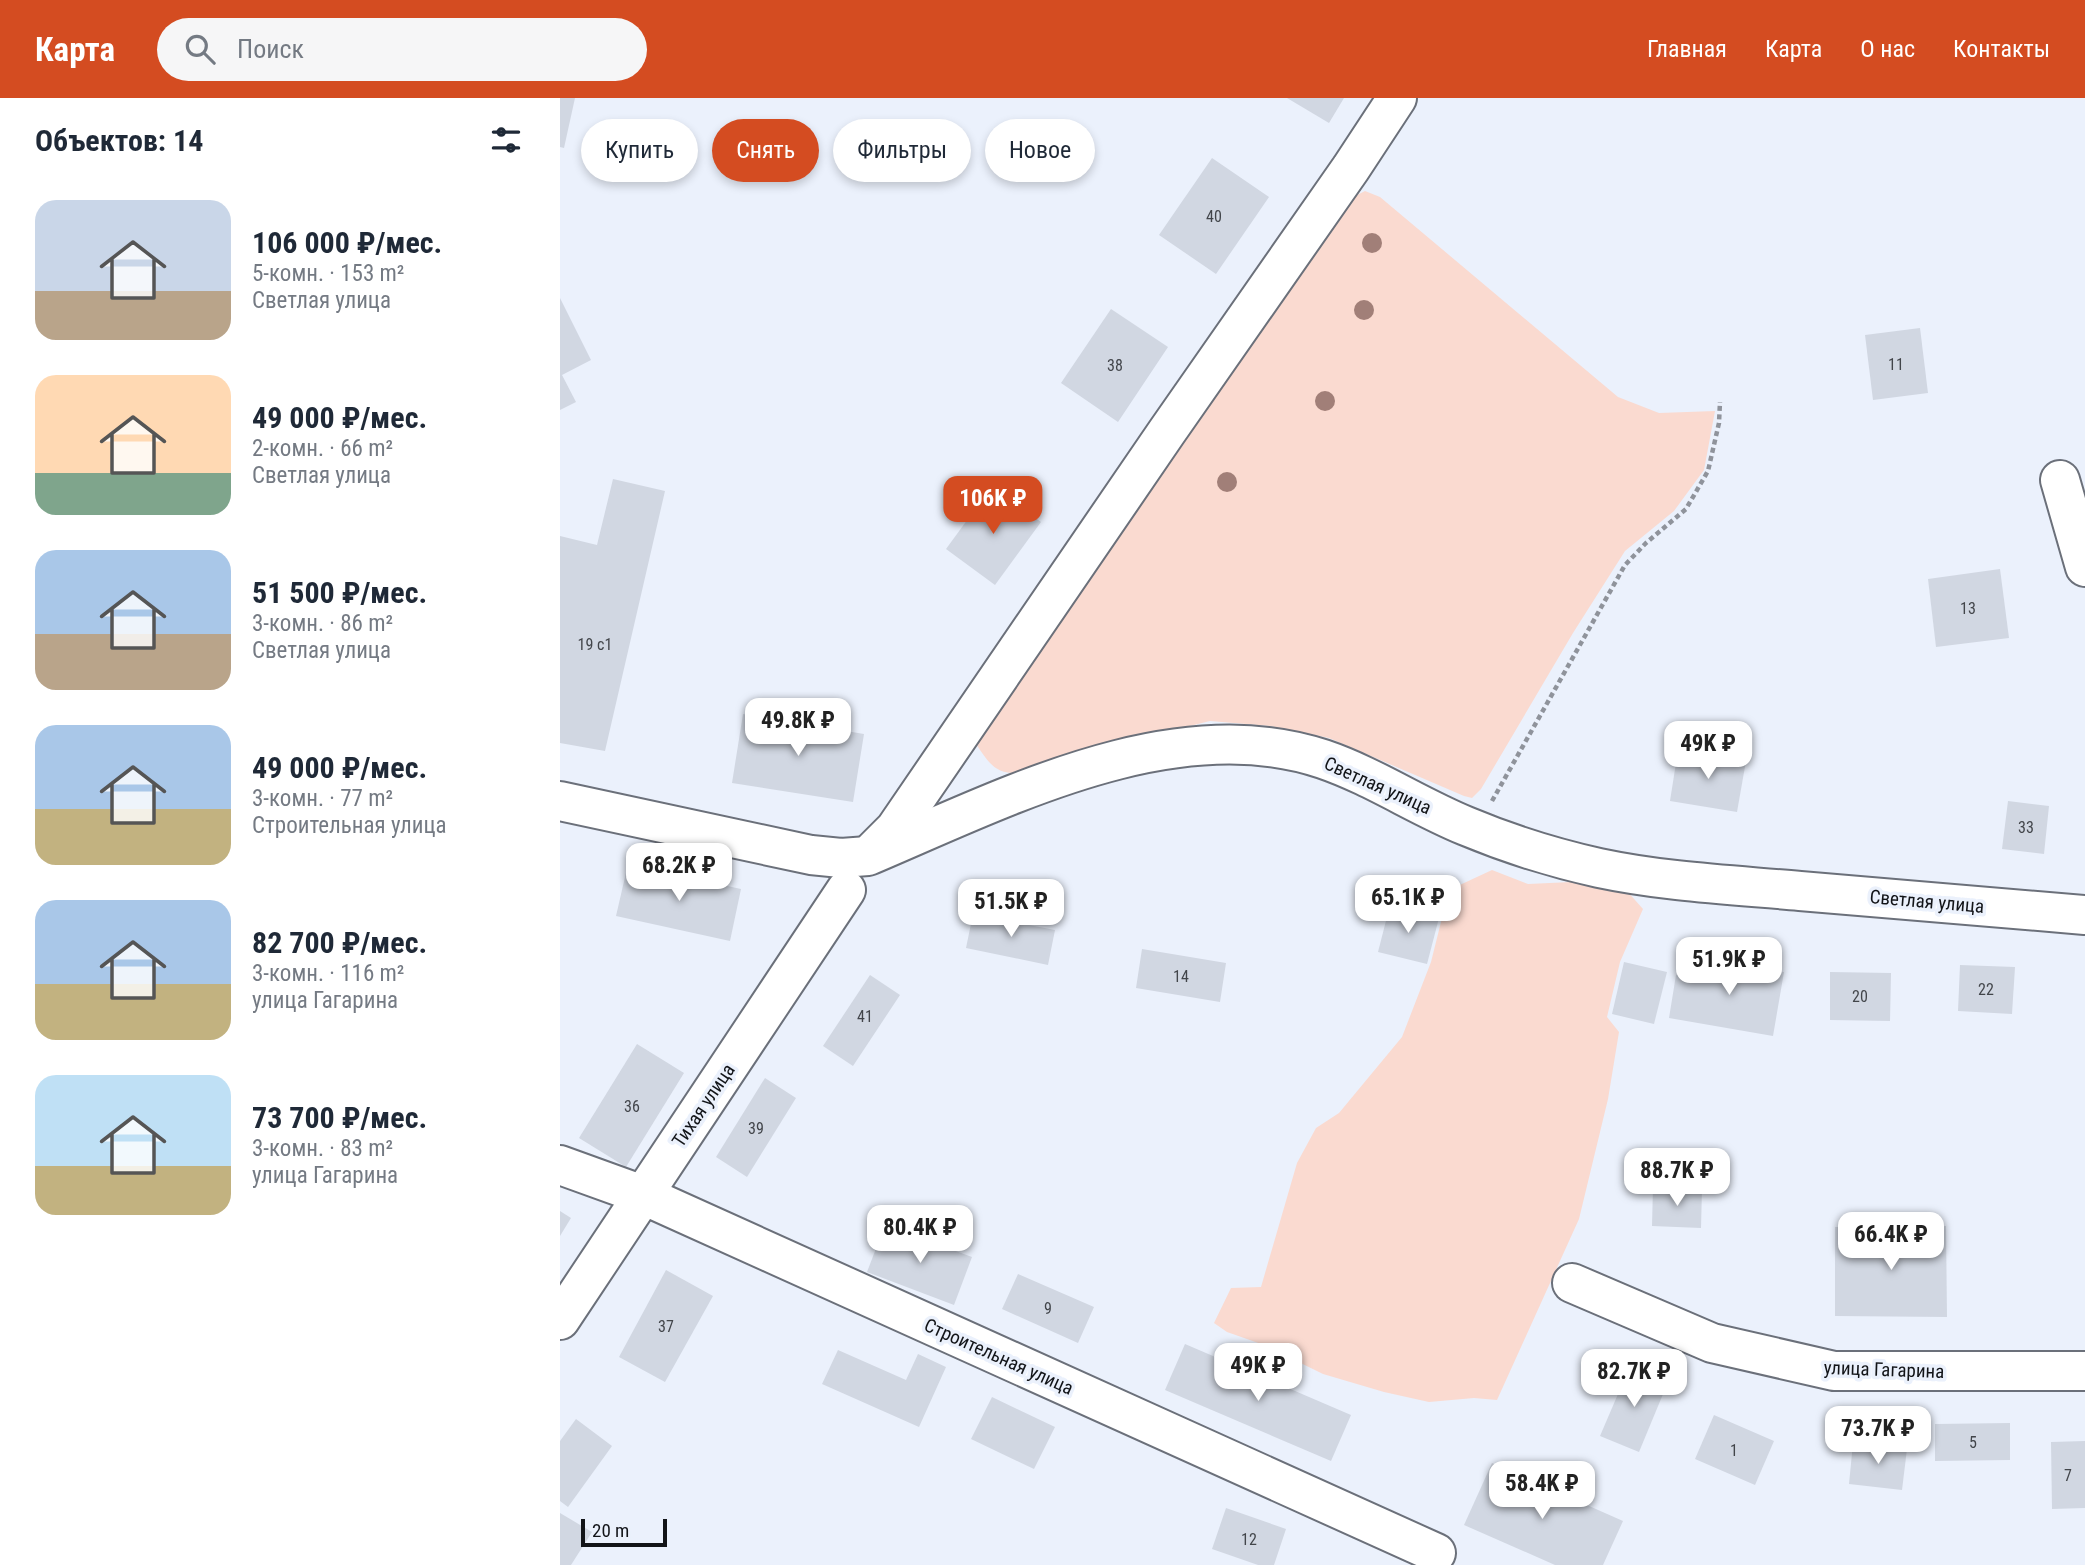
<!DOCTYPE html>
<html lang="ru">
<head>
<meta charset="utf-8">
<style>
  :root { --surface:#fff; --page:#f6f6f7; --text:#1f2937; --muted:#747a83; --accent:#d44c21 }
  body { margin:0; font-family:"Roboto Condensed",sans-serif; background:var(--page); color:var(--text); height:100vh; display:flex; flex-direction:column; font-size:26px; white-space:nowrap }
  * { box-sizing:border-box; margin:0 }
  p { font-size:23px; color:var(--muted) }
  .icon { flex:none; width:38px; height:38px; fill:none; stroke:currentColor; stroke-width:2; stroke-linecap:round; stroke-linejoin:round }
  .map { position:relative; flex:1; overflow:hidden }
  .sheet { display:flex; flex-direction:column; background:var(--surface); width:560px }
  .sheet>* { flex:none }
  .banner { position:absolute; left:21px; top:21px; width:665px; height:63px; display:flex; gap:14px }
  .scale { position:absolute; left:21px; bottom:18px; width:86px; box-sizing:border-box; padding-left:7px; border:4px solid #121418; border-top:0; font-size:19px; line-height:24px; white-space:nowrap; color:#121418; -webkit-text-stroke:5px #ebf1fc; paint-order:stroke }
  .price { position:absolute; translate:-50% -60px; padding:0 16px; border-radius:14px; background:#fff; color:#222; font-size:23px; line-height:46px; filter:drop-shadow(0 2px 4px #0008) }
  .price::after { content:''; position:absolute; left:50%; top:42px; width:21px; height:16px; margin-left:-10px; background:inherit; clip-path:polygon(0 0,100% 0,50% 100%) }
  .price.on { background:var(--accent); color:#fff }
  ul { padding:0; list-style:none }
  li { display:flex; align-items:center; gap:21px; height:175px; padding:0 35px }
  li span { display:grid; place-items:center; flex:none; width:196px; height:140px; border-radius:21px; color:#555 }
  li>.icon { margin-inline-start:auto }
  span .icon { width:84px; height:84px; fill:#fffc; stroke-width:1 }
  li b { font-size:30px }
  h2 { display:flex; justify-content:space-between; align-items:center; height:84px; padding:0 35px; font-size:30px }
  .tag { padding:0 24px; border-radius:32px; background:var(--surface); box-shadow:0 4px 10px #0003; font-size:24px; line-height:63px }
  .tag.on { background:var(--accent); color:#fff }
  header { display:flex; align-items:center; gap:42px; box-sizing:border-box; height:98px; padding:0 35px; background:var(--accent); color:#fff }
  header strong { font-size:33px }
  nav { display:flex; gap:38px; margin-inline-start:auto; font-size:24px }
  .search { width:490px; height:63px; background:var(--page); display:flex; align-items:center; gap:18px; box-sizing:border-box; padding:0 24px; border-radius:38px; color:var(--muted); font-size:26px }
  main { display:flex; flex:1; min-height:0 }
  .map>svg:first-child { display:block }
</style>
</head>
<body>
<header>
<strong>Карта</strong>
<div class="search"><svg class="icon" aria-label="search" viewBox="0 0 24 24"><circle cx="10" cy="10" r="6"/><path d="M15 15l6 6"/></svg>Поиск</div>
<nav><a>Главная</a><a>Карта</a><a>О нас</a><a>Контакты</a></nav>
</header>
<main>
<section class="sheet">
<h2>Объектов: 14<svg class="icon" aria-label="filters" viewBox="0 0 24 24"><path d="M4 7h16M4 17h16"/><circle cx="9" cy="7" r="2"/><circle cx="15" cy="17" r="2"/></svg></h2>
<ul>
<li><span style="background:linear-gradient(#c9d6e8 65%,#b9a48a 0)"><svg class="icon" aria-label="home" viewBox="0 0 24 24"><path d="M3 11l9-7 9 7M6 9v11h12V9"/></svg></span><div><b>106 000 ₽/мес.</b><p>5-комн. · 153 m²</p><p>Светлая улица</p></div></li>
<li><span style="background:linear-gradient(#ffd9b3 70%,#7fa58c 0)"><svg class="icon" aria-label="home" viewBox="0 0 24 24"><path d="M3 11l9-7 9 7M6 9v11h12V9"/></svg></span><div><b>49 000 ₽/мес.</b><p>2-комн. · 66 m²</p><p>Светлая улица</p></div></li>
<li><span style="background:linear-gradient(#a9c7e8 60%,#b9a48a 0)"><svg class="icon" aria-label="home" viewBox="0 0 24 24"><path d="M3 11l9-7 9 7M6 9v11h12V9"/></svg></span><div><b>51 500 ₽/мес.</b><p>3-комн. · 86 m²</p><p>Светлая улица</p></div></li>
<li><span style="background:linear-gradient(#a9c7e8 60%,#c2b280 0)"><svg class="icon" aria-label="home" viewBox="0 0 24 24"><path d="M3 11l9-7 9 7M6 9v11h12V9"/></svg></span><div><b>49 000 ₽/мес.</b><p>3-комн. · 77 m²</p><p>Строительная улица</p></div></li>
<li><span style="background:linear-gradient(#a9c7e8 60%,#c2b280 0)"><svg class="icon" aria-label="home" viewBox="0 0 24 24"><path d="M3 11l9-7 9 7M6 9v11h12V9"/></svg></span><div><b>82 700 ₽/мес.</b><p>3-комн. · 116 m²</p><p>улица Гагарина</p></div></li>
<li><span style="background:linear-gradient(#bfe0f5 65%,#c2b280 0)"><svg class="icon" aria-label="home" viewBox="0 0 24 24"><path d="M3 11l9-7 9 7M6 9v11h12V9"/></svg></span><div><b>73 700 ₽/мес.</b><p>3-комн. · 83 m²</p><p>улица Гагарина</p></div></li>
</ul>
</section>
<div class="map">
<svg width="1525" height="1467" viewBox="0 0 1525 1467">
  <rect width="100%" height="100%" fill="#ebf1fc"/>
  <g fill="#fadad0">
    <path d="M805 93 820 99 1058 299 1099 315 1155 313 1144 372 1114 413 1065 453 1013 535 921 691 912 700 904 698 769 640 710 628 650 623 550 648 463 675C436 677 430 667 416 646L420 631 642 318 787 106 795 98Z"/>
    <path d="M932 772 968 786 1033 783 1067 793 1083 811 1060 864 1047 919 1059 934 1048 1001 1019 1121 937 1302 914 1300 869 1304 824 1294 763 1276 704 1247 667 1234 654 1225 671 1190 701 1189 737 1065 756 1030 779 1015 842 939 871 864 889 792Z"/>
  </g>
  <g fill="#d1d7e2">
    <path d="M0 0H15L4 50 0 49Z"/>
    <path d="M727 0H784L769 25Z"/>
    <path d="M652 60 709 99 656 176 599 137Z"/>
    <path d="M0 200 31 262 2 277 16 304 0 312Z"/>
    <path d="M551 211 608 249 558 324 501 285Z"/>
    <path d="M1360 230 1368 295 1313 302 1305 237Z"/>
    <path d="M53 381 105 393 45 653 0 645V438L37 447Z"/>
    <path d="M432 388 481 424 435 487 386 451Z"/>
    <path d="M1440 471 1449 540 1376 549 1368 481Z"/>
    <path d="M183 616 304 636 293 704 172 685Z"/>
    <path d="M1118 652 1186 663 1177 714 1110 703Z"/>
    <path d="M1448 703 1489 708 1484 756 1442 751Z"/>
    <path d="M68 766 181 791 170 843 56 818Z"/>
    <path d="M830 807 879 820 867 866 818 854Z"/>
    <path d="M413 816 495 832 488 867 406 850Z"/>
    <path d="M582 851 666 865 660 904 576 890Z"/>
    <path d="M1144 860 1224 874 1213 938 1109 920 1116 877 1140 881Z"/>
    <path d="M1064 864 1107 874 1094 926 1052 916Z"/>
    <path d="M1400 867 1455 869 1452 916 1398 913Z"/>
    <path d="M1270 874 1331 875 1330 923 1270 922Z"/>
    <path d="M310 877 340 897 293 968 263 948Z"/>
    <path d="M77 946 124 975 66 1069 19 1040Z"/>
    <path d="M205 980 236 1000 187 1079 156 1059Z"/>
    <path d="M1093 1089 1142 1091 1141 1130 1092 1128Z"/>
    <path d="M0 1113 11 1120 0 1138Z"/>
    <path d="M325 1127 412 1159 394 1207 307 1174Z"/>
    <path d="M1386 1128 1387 1219 1275 1218V1129Z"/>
    <path d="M106 1172 153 1198 105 1284 59 1259Z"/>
    <path d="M458 1176 534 1209 518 1245 442 1211Z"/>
    <path d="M625 1246 791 1317 771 1363 605 1292Z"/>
    <path d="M278 1252 346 1282 358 1256 386 1269 359 1329 262 1286Z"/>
    <path d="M1070 1268 1108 1284 1079 1354 1040 1338Z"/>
    <path d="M432 1299 495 1329 474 1371 411 1341Z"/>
    <path d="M1154 1317 1214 1343 1195 1387 1135 1361Z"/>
    <path d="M16 1321 52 1348 8 1409 0 1403V1343Z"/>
    <path d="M1450 1325V1362L1375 1363V1326Z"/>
    <path d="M1525 1343V1410L1492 1411 1491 1344Z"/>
    <path d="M1293 1345 1347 1351 1342 1392 1289 1386Z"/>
    <path d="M932 1365 1063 1423 1043 1467H995L904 1427Z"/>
    <path d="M666 1410 726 1431 714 1467H698L652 1451Z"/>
    <path d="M0 1415 32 1434 11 1467H0Z"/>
  </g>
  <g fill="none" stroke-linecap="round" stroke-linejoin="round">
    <g stroke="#6b707a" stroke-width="42">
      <g id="minor">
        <path d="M1500 382 1525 469"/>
        <path d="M0 703 251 757 281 760 308 758C443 701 614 611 763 661 813 678 857 708 906 728 949 746 994 760 1039 770 1105 784 1173 787 1240 793 1335 801 1430 809 1525 817"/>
        <path d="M314 752 335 731 606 335 791 70 837 0"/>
        <path d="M0 1067 83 1097 876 1455"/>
        <path d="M1012 1185 1152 1245 1274 1273H1525"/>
        <path d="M0 1222 286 792"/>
      </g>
    </g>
    <path stroke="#8f939b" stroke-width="4.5" stroke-dasharray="5 3.5" stroke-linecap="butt" d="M932 703 1065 467 1086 445 1126 411 1148 373 1159 325 1160 304"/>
    <use href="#minor" stroke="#fff" stroke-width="38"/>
  </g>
  <g fill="#a17f78">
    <circle cx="812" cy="145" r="10"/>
    <circle cx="804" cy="212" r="10"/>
    <circle cx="765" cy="303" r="10"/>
    <circle cx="667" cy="384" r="10"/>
  </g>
  <g text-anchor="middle" stroke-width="7" stroke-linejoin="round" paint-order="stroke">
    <g font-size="16" fill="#42454a">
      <text x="654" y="124">40</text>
      <text x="1336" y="272">11</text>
      <text x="555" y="273">38</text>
      <text x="1408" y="516">13</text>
      <text x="35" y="552">19 с1</text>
      <text x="1466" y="735">33</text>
      <text x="621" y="884">14</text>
      <text x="1426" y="897">22</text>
      <text x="1300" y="904">20</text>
      <text x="305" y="924">41</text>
      <text x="72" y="1014">36</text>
      <text x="196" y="1036">39</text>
      <text x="488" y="1216">9</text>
      <text x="106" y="1234">37</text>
      <text x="1413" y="1350">5</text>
      <text x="1174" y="1358">1</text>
      <text x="1508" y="1383">7</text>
      <text x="689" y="1447">12</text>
    </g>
    <g font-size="19" fill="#121418" stroke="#ebf1fc">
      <text transform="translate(818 687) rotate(24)" y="7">Светлая улица</text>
      <text transform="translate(1367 803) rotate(5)" y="7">Светлая улица</text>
      <text transform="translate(143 1007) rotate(-56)" y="7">Тихая улица</text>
      <text transform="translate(439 1258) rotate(24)" y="7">Строительная улица</text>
      <text transform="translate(1324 1271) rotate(2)" y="7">улица Гагарина</text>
    </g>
  </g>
</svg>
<div class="scale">20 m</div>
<b class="price on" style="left:433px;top:438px">106K ₽</b>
<b class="price" style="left:238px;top:660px">49.8K ₽</b>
<b class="price" style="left:1148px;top:683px">49K ₽</b>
<b class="price" style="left:119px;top:805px">68.2K ₽</b>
<b class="price" style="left:848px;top:837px">65.1K ₽</b>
<b class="price" style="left:451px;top:841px">51.5K ₽</b>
<b class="price" style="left:1169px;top:899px">51.9K ₽</b>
<b class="price" style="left:1117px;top:1110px">88.7K ₽</b>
<b class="price" style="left:360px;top:1167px">80.4K ₽</b>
<b class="price" style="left:1331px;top:1174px">66.4K ₽</b>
<b class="price" style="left:698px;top:1305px">49K ₽</b>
<b class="price" style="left:1074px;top:1311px">82.7K ₽</b>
<b class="price" style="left:1318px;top:1368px">73.7K ₽</b>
<b class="price" style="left:982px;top:1423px">58.4K ₽</b>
<div class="banner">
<a class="tag">Купить</a>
<a class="tag on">Снять</a>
<a class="tag">Фильтры</a>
<a class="tag">Новое</a>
</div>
</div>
</main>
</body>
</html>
